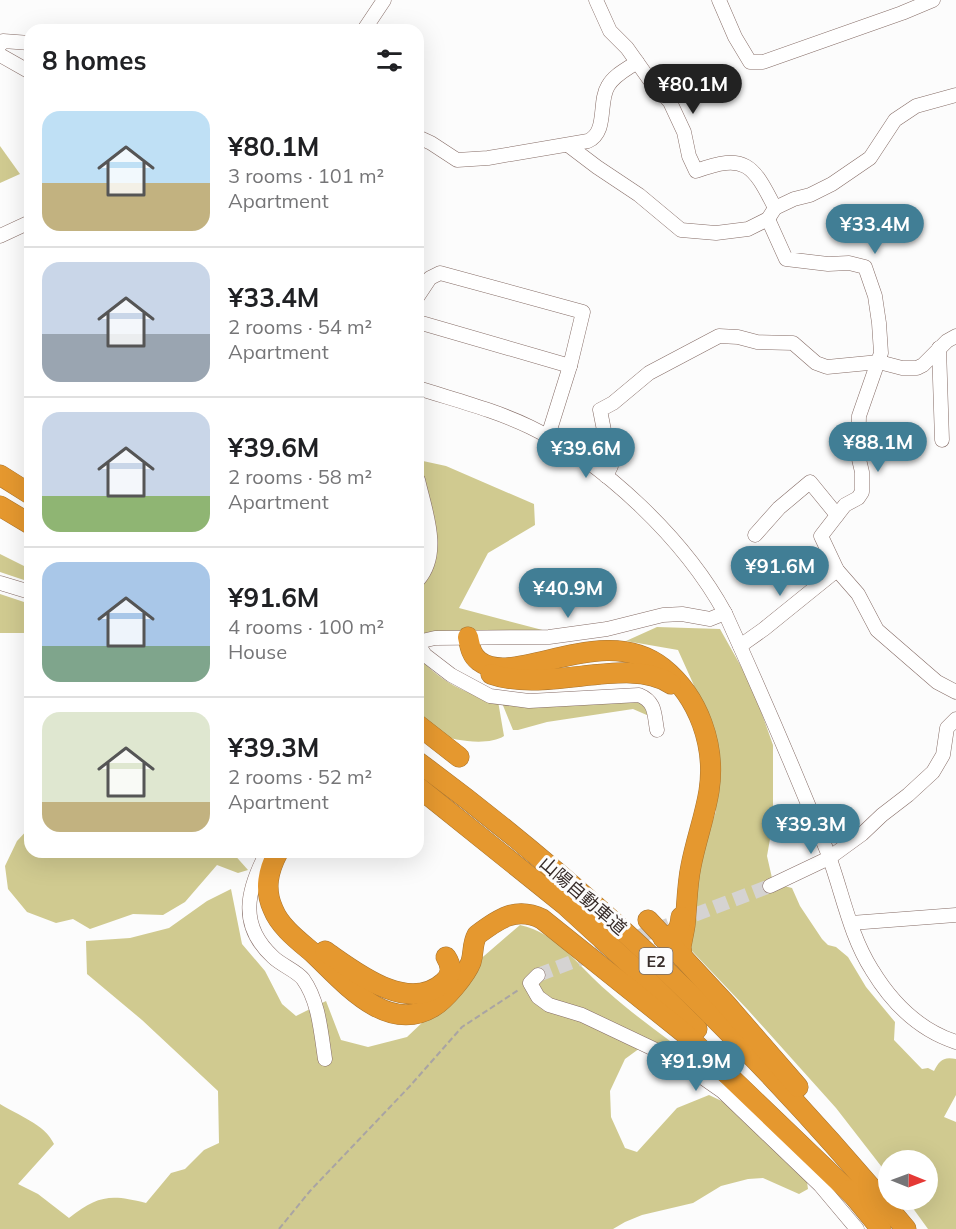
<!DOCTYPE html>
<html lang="en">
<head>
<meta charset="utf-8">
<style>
  :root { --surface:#fff; --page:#f6f6f6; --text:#202124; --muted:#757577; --line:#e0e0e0; --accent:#417e95 }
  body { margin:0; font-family:Mulish,"Noto Sans JP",sans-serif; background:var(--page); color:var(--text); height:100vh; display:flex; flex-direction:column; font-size:22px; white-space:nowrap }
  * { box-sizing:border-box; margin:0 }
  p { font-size:20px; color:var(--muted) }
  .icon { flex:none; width:33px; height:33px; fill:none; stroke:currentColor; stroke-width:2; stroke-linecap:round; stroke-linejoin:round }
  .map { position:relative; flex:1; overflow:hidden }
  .panel { position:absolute; left:24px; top:24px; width:400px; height:834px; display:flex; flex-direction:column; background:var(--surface); border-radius:18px; box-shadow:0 6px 24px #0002 }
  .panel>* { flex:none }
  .needle { width:39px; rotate:91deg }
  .tools { position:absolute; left:878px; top:1150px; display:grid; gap:12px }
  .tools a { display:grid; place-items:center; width:60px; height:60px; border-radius:50%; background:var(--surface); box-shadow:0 6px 24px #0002; font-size:30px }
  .price { position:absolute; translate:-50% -51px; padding:0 14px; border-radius:21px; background:var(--accent); color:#fff; font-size:20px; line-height:39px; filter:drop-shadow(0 2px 3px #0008) }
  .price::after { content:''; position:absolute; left:50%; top:36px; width:18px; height:14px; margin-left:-9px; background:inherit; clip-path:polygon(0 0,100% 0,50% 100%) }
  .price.current { background:#222; color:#fff }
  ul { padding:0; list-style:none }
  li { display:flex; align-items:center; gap:18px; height:150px; padding:0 18px }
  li+li { border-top:2px solid var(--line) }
  li span { display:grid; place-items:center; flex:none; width:168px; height:120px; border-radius:18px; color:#555 }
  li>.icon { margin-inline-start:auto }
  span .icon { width:72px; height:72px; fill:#fffc; stroke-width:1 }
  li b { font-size:26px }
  h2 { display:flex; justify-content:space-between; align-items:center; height:72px; padding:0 18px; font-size:26px }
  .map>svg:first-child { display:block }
</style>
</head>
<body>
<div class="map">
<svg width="956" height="1229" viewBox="0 0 956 1229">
  <rect width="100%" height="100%" fill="#fcfcfc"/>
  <g fill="#d0ca90">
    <path d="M0 146 20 174 0 183Z"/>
    <path d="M419 457 423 461 446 466 534 504 535 525 488 553 459 608 554 633 419 637Z"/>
    <path d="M0 554 30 569V582L0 572Z"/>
    <path d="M0 594 30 604V633H0Z"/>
    <path d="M657 627 720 629 752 686 773 745V822L767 856 772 878 780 885 792 888 800 906 822 939 828 945 836 947 848 957 866 987 895 1022 894 1040 922 1069 928 1068 934 1071C939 1061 943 1056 956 1059V1095L944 1117 956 1122V1229H928L907 1200H927V1161H888V1175L836 1108 748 1010 691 950 701 856 716 811 715 744 701 701 678 650 626 641Z"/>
    <path d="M418 656C439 681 467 695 498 701L504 736C489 746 454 741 438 734 431 731 425 724 419 719Z"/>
    <path d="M641 701 647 707 649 716 633 709 547 722 518 730H513L502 703Z"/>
    <path d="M30 827V852H232L248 870 238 873 217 865 185 902 163 915 133 914 90 929 73 919 56 923 27 912 8 889 5 866 17 841Z"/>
    <path d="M231 889 242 944 265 971 282 1004 296 1016 326 1001 341 1040 368 1047 407 1037 426 1019 477 962 520 925C556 932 580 968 607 991 637 1018 671 1041 702 1065L696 1068 651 1040 625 1059 610 1091 611 1117 625 1148 637 1152 677 1108 709 1095 728 1104 807 1182 808 1189 799 1194 763 1178 748 1179 721 1186 693 1203 642 1215 625 1222 613 1229H0V1104C17 1115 45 1124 54 1144L18 1184 38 1194 69 1218C98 1195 111 1194 146 1203L171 1173 185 1169 204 1150 219 1143 218 1091 142 1020 87 974 86 941 130 938 169 928 207 901Z"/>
  </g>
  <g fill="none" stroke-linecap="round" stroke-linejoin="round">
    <path stroke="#d5d3d2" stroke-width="14" stroke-dasharray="14 7" stroke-linecap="butt" d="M538 975 770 886"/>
    <g stroke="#856c66" stroke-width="15">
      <g id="minor">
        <path d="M596 0 610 31 627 48 649 79 670 102 684 132 689 156 696 171C745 153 753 164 775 208"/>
        <path d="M719 0 735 37 750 62H763L902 13 933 0"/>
        <path d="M364 30 384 0"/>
        <path d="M0 45 3 41 30 43"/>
        <path d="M0 55 30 72"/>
        <path d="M418 137 431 143 457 160 488 158 588 141C608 132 598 102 608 86 614 75 627 69 637 62"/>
        <path d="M568 145 597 167 639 195 681 230 716 233 748 229 768 219 775 208 794 199 810 195 832 184 870 158 895 120 916 106 956 95"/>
        <path d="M768 219 786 259 828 264 849 263 865 267 875 296 879 323 881 353 859 416 858 455 862 472V492L858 498 845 505 821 536 837 570 858 594 877 630 937 682 956 692"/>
        <path d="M0 236 30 222"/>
        <path d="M418 296 430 278 440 273 583 312 570 366 548 436"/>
        <path d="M418 322 570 366"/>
        <path d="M939 348 942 440"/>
        <path d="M418 388C455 400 495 410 530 427 605 463 685 540 725 613 761 692 795 771 827 851 842 890 849 934 872 970 892 1003 919 1030 956 1042"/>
        <path d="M606 476 611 466 600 410 613 403 649 373 719 336 738 337 757 342 793 343 816 363 827 367 879 362 902 368H917L923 365 947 341 956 336"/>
        <path d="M418 480C425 511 442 553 418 580"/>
        <path d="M755 535 779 508 810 482 837 515"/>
        <path d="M0 583 30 592"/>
        <path d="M418 642 435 638 549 637 607 629 663 615 682 614 710 619 725 613"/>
        <path d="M418 644 425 655 451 675 490 696 529 701 639 695C656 702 654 714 657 730"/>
        <path d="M740 646 764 629 837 570"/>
        <path d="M267 852C247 890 238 925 273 957 281 965 297 971 303 979 319 1001 321 1033 325 1059"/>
        <path d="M770 886 829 858 862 834 882 815 908 795 933 772 943 755 947 728 956 719"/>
        <path d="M851 923 956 915"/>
        <path d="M538 975 530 983 538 997 549 1005 582 1015 679 1061 722 1091 820 1185 857 1229"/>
      </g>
    </g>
    <g stroke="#a8732d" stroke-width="21">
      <g id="highway">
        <path d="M0 475 30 494"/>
        <path d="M0 506 30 524"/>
        <path d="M468 637C470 646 471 655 479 661 514 689 603 620 663 668 699 697 716 746 709 791 705 816 696 840 691 866 687 885 687 905 685 925 684 932 682 940 681 947L682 957"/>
        <path d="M491 674C547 694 629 655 671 684"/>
        <path d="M418 725 459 757"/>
        <path d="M418 762C600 896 762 1055 906 1229"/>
        <path d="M418 787 565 905 645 978 697 1029"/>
        <path d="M278 852C268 871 264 889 273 909 280 927 299 941 313 953 343 981 386 1035 433 1007 445 1000 466 975 471 962 474 952 472 944 477 935 498 919 516 906 542 919L683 1032 856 1198"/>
        <path d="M648 920 726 1004 798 1087"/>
        <path d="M663 938C676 935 680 930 681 917"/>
        <path d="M325 951C354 971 408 1015 444 982 452 975 452 966 446 957"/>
        <path d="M849 1190 881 1229"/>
      </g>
    </g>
    <path stroke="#a9a4a3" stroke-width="2" stroke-dasharray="6 3" stroke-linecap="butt" d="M279 1229 310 1191 410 1086 462 1027 520 989"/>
    <use href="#minor" stroke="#fff" stroke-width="14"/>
    <use href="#highway" stroke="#e5982f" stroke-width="20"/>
  </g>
  <g text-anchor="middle" stroke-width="6" stroke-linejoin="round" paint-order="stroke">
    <rect fill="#fcfcfc" stroke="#736b69" stroke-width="1.5" x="639.5" y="948" width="33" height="26" rx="4.5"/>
    <g font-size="16" font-weight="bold" fill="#382d2a">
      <text x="656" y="967">E2</text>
    </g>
    <g font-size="18" fill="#382d2a" stroke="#fcfcfc">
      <text transform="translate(583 896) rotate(41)" y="6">山陽自動車道</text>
    </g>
  </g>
</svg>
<div class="tools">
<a><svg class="needle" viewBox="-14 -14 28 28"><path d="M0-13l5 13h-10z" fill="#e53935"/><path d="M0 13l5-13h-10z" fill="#757577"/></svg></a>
</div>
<b class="price current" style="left:693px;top:115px">¥80.1M</b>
<b class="price" style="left:875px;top:255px">¥33.4M</b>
<b class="price" style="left:878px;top:473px">¥88.1M</b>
<b class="price" style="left:586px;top:479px">¥39.6M</b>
<b class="price" style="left:780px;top:597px">¥91.6M</b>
<b class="price" style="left:568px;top:619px">¥40.9M</b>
<b class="price" style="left:811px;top:855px">¥39.3M</b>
<b class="price" style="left:696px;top:1092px">¥91.9M</b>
<section class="panel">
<h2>8 homes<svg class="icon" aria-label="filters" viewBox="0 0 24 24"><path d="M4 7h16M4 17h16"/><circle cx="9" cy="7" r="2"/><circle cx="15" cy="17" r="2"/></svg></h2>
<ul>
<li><span style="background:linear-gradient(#bfe0f5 60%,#c2b280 0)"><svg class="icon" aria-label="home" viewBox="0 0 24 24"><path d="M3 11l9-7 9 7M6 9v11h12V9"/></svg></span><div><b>¥80.1M</b><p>3 rooms · 101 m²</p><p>Apartment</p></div></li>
<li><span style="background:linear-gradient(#c9d6e8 60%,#9aa5b1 0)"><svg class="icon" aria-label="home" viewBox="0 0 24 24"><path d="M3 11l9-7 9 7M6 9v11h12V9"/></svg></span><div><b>¥33.4M</b><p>2 rooms · 54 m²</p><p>Apartment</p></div></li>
<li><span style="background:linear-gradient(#c9d6e8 70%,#8fb573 0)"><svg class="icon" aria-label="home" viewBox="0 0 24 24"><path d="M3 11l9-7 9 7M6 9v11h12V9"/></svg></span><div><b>¥39.6M</b><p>2 rooms · 58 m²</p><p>Apartment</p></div></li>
<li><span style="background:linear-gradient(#a9c7e8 70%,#7fa58c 0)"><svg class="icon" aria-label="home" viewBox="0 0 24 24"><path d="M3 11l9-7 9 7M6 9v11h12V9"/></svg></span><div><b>¥91.6M</b><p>4 rooms · 100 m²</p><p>House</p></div></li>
<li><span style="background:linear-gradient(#dfe7d0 75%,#c2b280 0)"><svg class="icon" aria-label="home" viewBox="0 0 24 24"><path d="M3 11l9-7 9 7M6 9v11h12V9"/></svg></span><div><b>¥39.3M</b><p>2 rooms · 52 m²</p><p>Apartment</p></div></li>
</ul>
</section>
</div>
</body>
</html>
